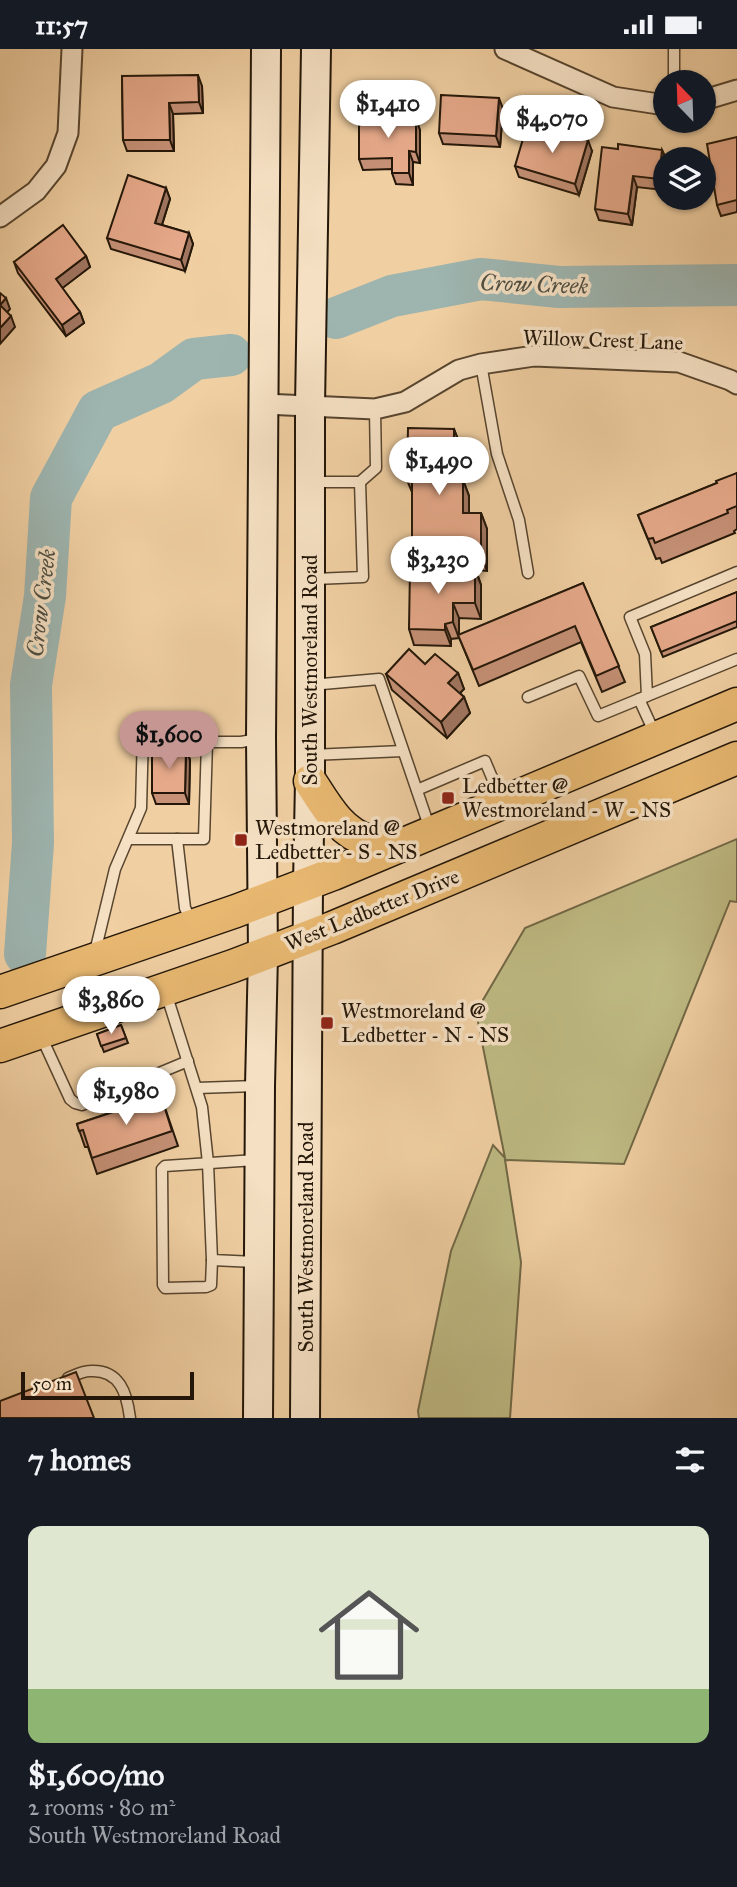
<!DOCTYPE html>
<html lang="en">
<head>
<meta charset="utf-8">
<style>
  :root { --surface:#171b24; --page:#242831; --text:#f1f3f6; --muted:#9ea1a6; --line:#363941; --accent:#c59692 }
  body { margin:0; font-family:"IM FELL Great Primer",serif; background:var(--page); color:var(--text); height:100vh; display:flex; flex-direction:column; font-size:26px; white-space:nowrap }
  * { box-sizing:border-box; margin:0 }
  p { font-size:23px; color:var(--muted) }
  .icon { flex:none; width:38px; height:38px; fill:none; stroke:currentColor; stroke-width:2; stroke-linecap:round; stroke-linejoin:round }
  .map { position:relative; height:1369px; overflow:hidden }
  .sheet { display:flex; flex-direction:column; background:var(--surface); flex:1 }
  .sheet>* { flex:none }
  .needle { width:46px; rotate:337deg }
  .buttons { position:absolute; left:653px; top:21px; display:grid; gap:14px }
  .buttons a { display:grid; place-items:center; width:63px; height:63px; border-radius:50%; background:var(--surface); box-shadow:0 2px 5px #0004; font-size:35px }
  .scale { position:absolute; left:21px; bottom:18px; width:173px; box-sizing:border-box; padding-left:7px; border:4px solid #241709; border-top:0; font-size:19px; line-height:24px; white-space:nowrap; color:#241709; -webkit-text-stroke:5px #f5e0c3; paint-order:stroke }
  .price { position:absolute; translate:-50% -60px; padding:0 16px; border-radius:24px; background:#fff; color:#222; font-size:23px; line-height:46px; filter:drop-shadow(0 2px 4px #0008) }
  .price::after { content:''; position:absolute; left:50%; top:42px; width:21px; height:16px; margin-left:-10px; background:inherit; clip-path:polygon(0 0,100% 0,50% 100%) }
  .price.on { background:var(--accent); color:#111 }
  ul { padding:0; list-style:none }
  li { display:grid; align-content:center; gap:14px; height:371px; padding:0 28px }
  li+li { border-top:2px solid var(--line) }
  li span { display:grid; place-items:center; height:217px; border-radius:14px; color:#555 }
  li>.icon { margin-inline-start:auto }
  span .icon { width:126px; height:126px; fill:#fffc; stroke-width:1 }
  li b { font-size:30px }
  h2 { display:flex; justify-content:space-between; align-items:center; height:84px; padding:0 28px; font-size:30px }
  .status { display:flex; justify-content:space-between; align-items:center; height:49px; padding:0 35px; background:var(--surface); direction:ltr }
  .status svg { height:19px; fill:currentColor }
  .map>svg:first-child { display:block }
</style>
</head>
<body>
<div class="status"><b>11:57</b><svg viewBox="0 0 49 12"><path d="M0 12V9h3v3zM5 12V6h3v6zM10 12V3h3v9zM15 12V0h3v12zM26 1h20v11H26zM47 4h2v5h-2z"/></svg></div>
<div class="map">
<svg width="737" height="1369" viewBox="0 0 737 1369">
  <rect width="100%" height="100%" fill="#f0cfa2"/>
  <filter id="stains"><feTurbulence type="fractalNoise" baseFrequency=".00286" numOctaves="4"/><feColorMatrix values="0 0 0 0 .2 0 0 0 0 .09 0 0 0 0 .02 0 0 0 .5 -.17"/></filter>
  <radialGradient id="worn" r=".72"><stop offset=".6" stop-color="#630" stop-opacity="0"/><stop offset="1" stop-color="#630" stop-opacity=".3"/></radialGradient>
  <path fill="#beb982" stroke="#716846" stroke-width="2" d="M737 790V853L730 852 624 1115 505 1111 521 1213 510 1369H419L418 1362 451 1202 493 1096 505 1109 476 963 525 879Z"/>
  <g fill="none" stroke-linecap="round" stroke-linejoin="round">
    <g stroke="#9db4af" stroke-width="42">
      <path d="M336 269 392 247 481 230 559 238 737 236"/>
      <path d="M25 905 33 794 31 636 45 547 51 449 98 362 161 334 194 310 231 306"/>
    </g>
    <g stroke="#57452f" stroke-width="13">
      <g id="service">
        <path d="M674 33V0"/>
        <path d="M481 315 497 405 519 471 528 524"/>
        <path d="M360 433 376 419 375 360"/>
        <path d="M314 530 363 528 360 433H314"/>
        <path d="M311 636 379 630 430 780"/>
        <path d="M647 647 645 605 630 568 737 523"/>
        <path d="M528 648 579 627 598 667 737 610"/>
        <path d="M639 650 655 685"/>
        <path d="M311 706 403 702"/>
        <path d="M417 741 485 712 501 750"/>
        <path d="M129 790H204L207 693"/>
        <path d="M177 790 185 859 192 873"/>
        <path d="M95 903 115 820 141 759 143 684 193 683 207 693H241L258 690"/>
        <path d="M166 944 202 1058 208 1114 212 1211 255 1213"/>
        <path d="M41 987 70 1050 75 1054 82 1056 188 1012"/>
        <path d="M197 1039 259 1037"/>
        <path d="M212 1211 211 1236 206 1238 165 1239 163 1236 162 1120 165 1117 256 1111"/>
        <path d="M68 1329C75 1326 83 1322 90 1322 120 1320 127 1345 130 1369"/>
      </g>
    </g>
    <g stroke="#57452f" stroke-width="23">
      <g id="minor">
        <path d="M505 0 613 48 665 56"/>
        <path d="M704 51 737 41"/>
        <path d="M0 168 36 142 56 117 68 84 72 0"/>
        <path d="M264 355 375 360 405 353 459 321 481 315 534 307 679 313 730 331 737 335"/>
      </g>
    </g>
    <g stroke="#241709" stroke-width="32">
      <g id="secondary">
        <path d="M258 1369 260 1037 263 905 261 689 266 0"/>
        <path d="M305 1369 308 835 310 732V357L316 0"/>
      </g>
    </g>
    <g stroke="#241709" stroke-width="35">
      <g id="primary">
        <path d="M310 732C325 755 340 784 369 792 380 794 392 794 403 796"/>
        <path d="M0 943 236 862 333 825 737 655"/>
        <path d="M0 997 233 917 332 879 737 709"/>
      </g>
    </g>
    <use href="#service" stroke="#f5e0c3" stroke-width="10"/>
    <use href="#minor" stroke="#f5e0c3" stroke-width="19"/>
    <use href="#secondary" stroke="#f5e0c3" stroke-width="28"/>
    <use href="#primary" stroke="#e8b871" stroke-width="32"/>
  </g>
  <g fill="#c69177" stroke="#241709" stroke-width="2">
    <path d="M122 27 202 37 203 64 173 65 174 102H127L123 91Z"/>
    <path d="M503 60 500 98 443 95 439 84Z"/>
    <path d="M404 66 405 70 420 81V114L413 113V136L396 135 392 124V120L363 121 359 110 373 70Z"/>
    <path d="M737 88V163L721 167 717 156Z"/>
    <path d="M618 100 662 101 666 110 663 141 637 138 632 176 599 171 595 160Z"/>
    <path d="M592 102 579 146 519 128 515 117Z"/>
    <path d="M166 139 170 150 162 176 189 184 193 195 185 222 111 200 107 189Z"/>
    <path d="M86 207 90 218 62 239 80 263 84 274 66 287 18 224 14 213Z"/>
    <path d="M454 380 460 396V431H463L469 447V464H481L487 480V522L476 521 481 536V570L459 569V586L583 534 625 633 602 643 581 593 479 637 459 588V589L451 590V597L414 596 409 580 417 519 412 505V443L407 431Z"/>
    <path d="M737 424V480L734 482 735 484 662 514 660 509 656 510 638 466 717 434Z"/>
    <path d="M737 543V578L663 608 651 578Z"/>
    <path d="M425 615 458 624 464 640 460 644 464 648 470 664 447 689 392 641 386 625Z"/>
    <path d="M186 700 190 711 189 755H156L152 744Z"/>
    <path d="M121 976 128 994 104 1003 97 985Z"/>
    <path d="M161 1047 178 1097 97 1125 88 1098H85L77 1075Z"/>
  </g>
  <g fill="#a17661" stroke="#241709" stroke-width="2">
    <path d="M198 26 202 37 203 64 199 53Z"/>
    <path d="M499 49 503 60 500 98 496 87Z"/>
    <path d="M169 54 173 65 174 102 170 91Z"/>
    <path d="M416 70 420 81V114L416 103Z"/>
    <path d="M588 91 592 102 579 146 575 135Z"/>
    <path d="M662 101 666 110 663 141 659 130Z"/>
    <path d="M409 102 413 113V136L409 124Z"/>
    <path d="M633 127 637 138 632 176 628 165Z"/>
    <path d="M166 139 170 150 159 185 155 174Z"/>
    <path d="M189 184 193 195 185 222 181 211Z"/>
    <path d="M86 207 90 218 60 241 56 230Z"/>
    <path d="M6 249 10 260 4 267 0 256Z"/>
    <path d="M80 263 84 274 66 287 62 276Z"/>
    <path d="M11 267 15 278 0 295V279Z"/>
    <path d="M454 380 460 396V447L454 431Z"/>
    <path d="M463 431 469 447V480L463 464Z"/>
    <path d="M481 464 487 480V522L481 506Z"/>
    <path d="M475 520 481 536V570L475 554Z"/>
    <path d="M453 554 459 569V589L453 573Z"/>
    <path d="M445 575 451 590V597L445 581Z"/>
    <path d="M458 624 464 640 454 650 448 634Z"/>
    <path d="M464 648 470 664 447 689 441 673Z"/>
    <path d="M186 700 190 711 189 755 185 744Z"/>
  </g>
  <g fill="#e6a98a" stroke="#241709" stroke-width="2">
    <path d="M198 26 199 53 169 54 170 91H123L122 27Z"/>
    <path d="M441 46 499 49 496 87 439 84Z"/>
    <path d="M404 66V70H416V103L409 102V124H392V109L359 110V70H373L372 67Z"/>
    <path d="M538 79 588 91 575 135 515 117 525 83 536 86Z"/>
    <path d="M737 88V151L717 156 707 95Z"/>
    <path d="M618 95 662 101 659 130 633 127 628 165 595 160 602 98 618 100Z"/>
    <path d="M128 126 166 139 155 174 189 184 181 211 107 189Z"/>
    <path d="M63 176 86 207 56 230 80 263 62 276 14 213Z"/>
    <path d="M0 244 6 249 0 256Z"/>
    <path d="M0 256 11 267 0 279Z"/>
    <path d="M408 379 454 380V431H463V464H481V506L412 505V431H407Z"/>
    <path d="M737 424V457L727 461 728 464 655 494 653 489 648 490 638 466 717 434 716 432Z"/>
    <path d="M410 519 475 520V554H453V573L445 575V581L409 580Z"/>
    <path d="M583 534 619 617 596 627 575 577 473 621 458 586Z"/>
    <path d="M737 543V572L661 603 651 578Z"/>
    <path d="M409 600 425 615 435 605 458 624 448 634 464 648 441 673 386 625Z"/>
    <path d="M152 700H186L185 744H152Z"/>
    <path d="M121 976 126 989 101 997 97 985Z"/>
    <path d="M161 1047 172 1082 92 1109 83 1081 79 1082 77 1075Z"/>
    <path d="M76 1323 94 1369H0V1352Z"/>
  </g>
  <g fill="#8f2418" stroke="#f5e0c3" stroke-width="2.5">
    <rect x="441" y="742" width="14" height="14" rx="3.5"/>
    <rect x="234" y="784" width="14" height="14" rx="3.5"/>
    <rect x="320" y="967" width="14" height="14" rx="3.5"/>
  </g>
  <g text-anchor="middle" stroke-width="7" stroke-linejoin="round" paint-order="stroke">
    <g font-size="21" fill="#241709" stroke="#f5e0c3">
      <text transform="translate(603 291) rotate(2)" y="7">Willow Crest Lane</text>
      <text transform="translate(310 621) rotate(-90)" y="7">South Westmoreland Road</text>
      <text transform="translate(372 861) rotate(-22)" y="7">West Ledbetter Drive</text>
      <text transform="translate(306 1188) rotate(-90)" y="7">South Westmoreland Road</text>
    </g>
    <g font-size="21" fill="#241709" stroke="#f5e0c3" text-anchor="start">
      <text x="462" y="744">Ledbetter @<tspan x="462" dy="24">Westmoreland - W - NS</tspan></text>
      <text x="255" y="786">Westmoreland @<tspan x="255" dy="24">Ledbetter - S - NS</tspan></text>
      <text x="341" y="969">Westmoreland @<tspan x="341" dy="24">Ledbetter - N - NS</tspan></text>
    </g>
    <g font-size="23" font-style="italic" fill="#4e4e43" stroke="#f5e0c3">
      <text transform="translate(534 235) rotate(2)" y="8">Crow Creek</text>
      <text transform="translate(41 554) rotate(-83)" y="8">Crow Creek</text>
    </g>
  </g>
  <rect width="100%" height="100%" filter="url(#stains)"/>
  <rect width="100%" height="100%" fill="url(#worn)"/>
</svg>
<div class="buttons">
<a><svg class="needle" viewBox="-14 -14 28 28"><path d="M0-13l5 13h-10z" fill="#e53935"/><path d="M0 13l5-13h-10z" fill="#9ea1a6"/></svg></a>
<a><svg class="icon" aria-label="layers" viewBox="0 0 24 24"><path d="M12 4l9 5-9 5-9-5zM3 14l9 5 9-5"/></svg></a>
</div>
<div class="scale">50 m</div>
<b class="price" style="left:388px;top:91px">$1,410</b>
<b class="price" style="left:552px;top:106px">$4,070</b>
<b class="price" style="left:439px;top:448px">$1,490</b>
<b class="price" style="left:438px;top:547px">$3,230</b>
<b class="price on" style="left:169px;top:722px">$1,600</b>
<b class="price" style="left:111px;top:987px">$3,860</b>
<b class="price" style="left:126px;top:1078px">$1,980</b>
</div>
<section class="sheet">
<h2>7 homes<svg class="icon" aria-label="filters" viewBox="0 0 24 24"><path d="M4 7h16M4 17h16"/><circle cx="9" cy="7" r="2"/><circle cx="15" cy="17" r="2"/></svg></h2>
<ul>
<li><span style="background:linear-gradient(#dfe7d0 75%,#8fb573 0)"><svg class="icon" aria-label="home" viewBox="0 0 24 24"><path d="M3 11l9-7 9 7M6 9v11h12V9"/></svg></span><div><b>$1,600/mo</b><p>2 rooms · 80 m²</p><p>South Westmoreland Road</p></div></li>
</ul>
</section>
</body>
</html>
